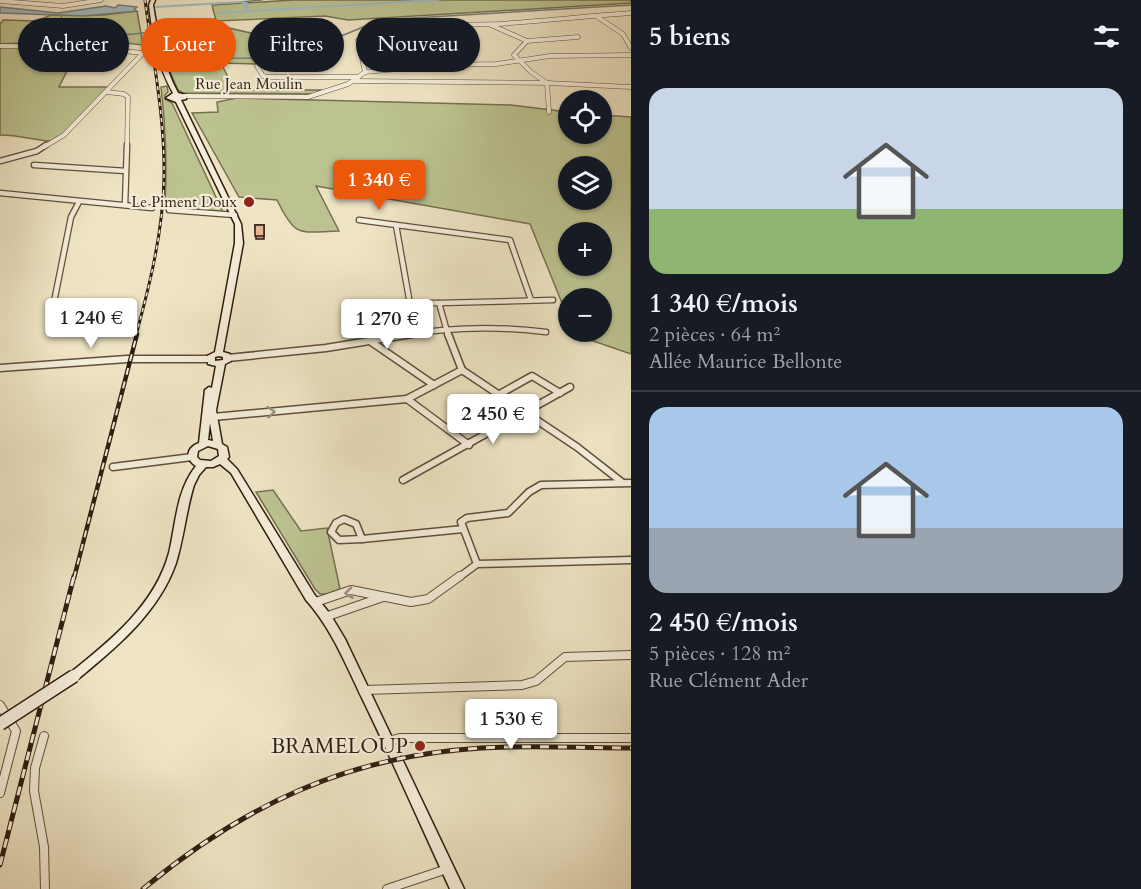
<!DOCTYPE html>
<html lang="fr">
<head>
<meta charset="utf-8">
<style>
  :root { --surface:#171b24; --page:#20242c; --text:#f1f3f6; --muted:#9ea1a6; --line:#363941; --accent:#ea580c }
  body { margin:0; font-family:Cardo,serif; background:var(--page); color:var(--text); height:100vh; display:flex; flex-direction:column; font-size:22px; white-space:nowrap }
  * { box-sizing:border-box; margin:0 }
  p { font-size:20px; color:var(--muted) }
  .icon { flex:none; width:33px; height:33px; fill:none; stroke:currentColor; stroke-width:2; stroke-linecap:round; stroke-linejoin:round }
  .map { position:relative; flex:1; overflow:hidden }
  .sheet { display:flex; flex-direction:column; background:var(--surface); width:510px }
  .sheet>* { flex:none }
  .guide { position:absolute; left:18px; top:18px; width:522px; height:54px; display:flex; gap:12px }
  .controls { position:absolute; left:558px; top:90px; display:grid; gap:12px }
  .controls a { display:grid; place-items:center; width:54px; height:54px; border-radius:50%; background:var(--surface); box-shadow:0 2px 4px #0004; font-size:30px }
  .price { position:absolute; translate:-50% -51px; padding:0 14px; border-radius:6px; background:#fff; color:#222; font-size:20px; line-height:39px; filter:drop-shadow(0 2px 3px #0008) }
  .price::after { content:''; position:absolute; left:50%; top:36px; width:18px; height:14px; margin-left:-9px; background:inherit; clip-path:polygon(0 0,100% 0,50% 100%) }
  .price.current { background:var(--accent); color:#fff }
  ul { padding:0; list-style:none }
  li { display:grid; align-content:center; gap:12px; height:318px; padding:0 18px }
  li+li { border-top:2px solid var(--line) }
  li span { display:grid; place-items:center; height:186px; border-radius:18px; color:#555 }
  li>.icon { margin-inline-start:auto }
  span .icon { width:108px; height:108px; fill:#fffc; stroke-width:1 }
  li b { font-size:26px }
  h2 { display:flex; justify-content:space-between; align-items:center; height:72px; padding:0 18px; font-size:26px }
  .chip { padding:0 21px; border-radius:27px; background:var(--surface); box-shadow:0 2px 4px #0004; font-size:21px; line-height:54px }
  .chip.current { background:var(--accent); color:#fff }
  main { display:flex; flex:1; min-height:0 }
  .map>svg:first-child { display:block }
</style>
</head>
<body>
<main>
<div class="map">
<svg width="631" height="889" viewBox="0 0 631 889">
  <rect width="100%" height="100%" fill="#eee4c4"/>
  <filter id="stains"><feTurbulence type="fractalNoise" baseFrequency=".00333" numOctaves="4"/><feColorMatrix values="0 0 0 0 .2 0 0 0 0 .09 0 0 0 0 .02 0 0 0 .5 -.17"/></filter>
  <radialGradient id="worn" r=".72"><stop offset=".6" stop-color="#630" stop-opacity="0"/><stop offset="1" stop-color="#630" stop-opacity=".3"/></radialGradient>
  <g fill="#bcc391" stroke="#767050" stroke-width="1.5" fill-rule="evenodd">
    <path d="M294 0H631V3L348 20 325 16 216 21 212 5Z"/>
    <path d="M137 11 143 45 65 36 20 43 0 44V24L3 20 37 21 51 15H104Z"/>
    <path d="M215 25 269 37 270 57C290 57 317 61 331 45H338L334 63 291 65 221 63 234 89 266 90 267 87 300 86 302 90H320L314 94 183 93 178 90 167 65 181 64 178 54 187 52 188 47 170 46 163 48 159 33H165L159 31Z"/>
    <path d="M0 46 83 47 77 60 70 65 59 87H111C99 99 64 143 47 141 31 139 16 135 0 135Z"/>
    <path d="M167 86 168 92 165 95V99L172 103 223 212 165 208C167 167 166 127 161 87Z"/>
    <path d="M237 98 511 105 568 112V134H602V115L631 117V354L576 335 574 332H602V298H568V318L530 224 316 186 339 231C299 232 296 239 277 200L239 197 192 113 218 112 217 102ZM568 166H602V200H568ZM568 232H602V266H568Z"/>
    <path d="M273 490 301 531 327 528 340 589 328 594H320L315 589 256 492Z"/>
  </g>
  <path fill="#a1bbc0" stroke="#747c7a" stroke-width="1.5" d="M118 5 137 7 134 10 137 11 84 16 0 13V7L58 13 106 6 115 8Z"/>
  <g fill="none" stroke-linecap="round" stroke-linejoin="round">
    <g stroke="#747c7a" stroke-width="1.5">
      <path d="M240 2 262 0"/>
      <path d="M61 15 62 19 56 29H91L88 36 103 37 163 31 166 46 185 45 221 58 328 59 334 58 336 50 334 39 380 20 631 5"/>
    </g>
    <path fill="#a1bbc0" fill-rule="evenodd" d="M416 0H440L438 1 220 14H218V12L246 10 243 4 240 3 156 8 154 7 156 6 240 1 247 2 251 10Z"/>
    <g stroke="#604f3d" stroke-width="5">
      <g id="street-far3">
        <path d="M0 1 63 6 101 0"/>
        <path d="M596 16 623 34 631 48"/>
        <path d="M491 25 527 41 514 55 531 72 547 83 549 112"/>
        <path d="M527 41 578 37"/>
        <path d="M0 46 83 47 143 53 64 135 44 147"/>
        <path d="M397 48 476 44"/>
        <path d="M431 48 442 65"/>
        <path d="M257 66 263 76 268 77H359"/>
        <path d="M365 72 358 40C403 20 451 26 498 24 543 21 587 16 631 13"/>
        <path d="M354 81 547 83 631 87"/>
        <path d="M107 92 124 94 128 97 127 147"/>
        <path d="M184 96 308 97 348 84 365 72 442 65 496 64 550 56 631 55"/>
      </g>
    </g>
    <g stroke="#604f3d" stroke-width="7">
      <g id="street-far2">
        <path d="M0 161 37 151 46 145"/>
        <path d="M34 165 126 171"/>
        <path d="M0 193 152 208"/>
        <path d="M125 205 127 145"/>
        <path d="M169 210 235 215"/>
        <path d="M359 220 510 240 531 300"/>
        <path d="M396 225 413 321"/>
        <path d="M410 303H439L448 335"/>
        <path d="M439 303 553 300"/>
        <path d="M52 312 71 217 79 202"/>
        <path d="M403 335C451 327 497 326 546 332"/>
      </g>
    </g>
    <g stroke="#604f3d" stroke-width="9">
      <g id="street-far1">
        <path d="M448 334 462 370 577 447 623 483"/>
        <path d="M370 341 434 385"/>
        <path d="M228 358 326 348 412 334"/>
        <path d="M0 368 127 359H209"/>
        <path d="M498 395 532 376 560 393"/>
        <path d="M407 399 469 445"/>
        <path d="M213 417 407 399 462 370"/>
        <path d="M113 467 192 457"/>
        <path d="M403 480 570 387"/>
        <path d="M344 519 356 524 362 539 339 540 331 532 336 523Z"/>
        <path d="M362 539 463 529"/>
        <path d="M477 564 461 522 467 518 508 513 529 492 541 485 631 483"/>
        <path d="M458 578 477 564 631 560"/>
      </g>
    </g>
    <g stroke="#604f3d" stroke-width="10">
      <g id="street">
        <path d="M316 602 351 590 411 602 428 599 460 576"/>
        <path d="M325 617 383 597"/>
        <path d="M365 690 522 685 536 681 565 657 631 655"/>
        <path d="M0 705 16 731 0 793"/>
        <path d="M44 736 35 768 34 791 44 847 45 889"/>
        <path d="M389 741 400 738H631"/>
        <path d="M387 889 447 869"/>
      </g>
    </g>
    <g stroke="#301d10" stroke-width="3">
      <path id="secondary" d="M151 0H155L153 5C158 36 163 65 178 93L186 95V99L181 100 241 224 243 243 223 352 230 354 231 361 225 364 216 410 222 444 227 447 229 457 227 459 237 469 314 594 330 614 345 639 464 889H450C421 826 393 762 363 700 346 665 332 629 306 600L231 473 220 464 213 467H206L199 475 194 485C186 511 184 537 176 563 159 612 117 647 78 679L74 681 70 679 68 676 70 673C110 641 155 605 169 553 176 524 176 491 196 466 185 459 186 448 199 443L205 390 209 387 212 388 216 366 208 364 207 356 215 352 235 243V224L176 102 166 98 173 93C157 64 153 38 149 5ZM219 356 223 357V360L215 361V357ZM210 423 213 441 208 440ZM208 446 218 449 219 456 211 461 200 460 197 457 198 451Z"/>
    </g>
    <use href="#street-far3" stroke="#f4edd9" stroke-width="4"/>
    <use href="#street-far2" stroke="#f4edd9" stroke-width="4.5"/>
    <use href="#street-far1" stroke="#f4edd9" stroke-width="6"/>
    <use href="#street" stroke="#f4edd9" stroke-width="8"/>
    <use href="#secondary" fill="#f4edd9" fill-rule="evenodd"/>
    <g stroke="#301d10" stroke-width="3">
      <path id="rail-far2" d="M136 335C150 284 163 231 164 178 165 118 153 59 145 0"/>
    </g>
    <g stroke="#301d10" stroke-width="4.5">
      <path id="rail-far1" d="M74 578 137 334"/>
    </g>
    <g stroke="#301d10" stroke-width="5">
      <g id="rail">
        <path d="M0 865 74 576"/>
        <path d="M143 889C244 805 348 756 481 748 531 745 581 748 631 748"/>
      </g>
    </g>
    <use href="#rail-far2" stroke="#f4edd9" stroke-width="1.5" stroke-dasharray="4" stroke-linecap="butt"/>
    <use href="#rail-far1" stroke="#f4edd9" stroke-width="2" stroke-dasharray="7" stroke-linecap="butt"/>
    <use href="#rail" stroke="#f4edd9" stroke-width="3" stroke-dasharray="9" stroke-linecap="butt"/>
    <g stroke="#301d10" stroke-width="15" stroke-linecap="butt">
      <path id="secondary-bridge" d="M0 724 74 676"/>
    </g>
    <use href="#secondary-bridge" stroke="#f4edd9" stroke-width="12"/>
  </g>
  <path fill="#c79a80" stroke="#301d10" stroke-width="1.5" d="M255 225H264V239H256Z"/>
  <rect fill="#e7b395" stroke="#301d10" stroke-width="1.5" x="255" y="225" width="9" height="11"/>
  <defs><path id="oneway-chevron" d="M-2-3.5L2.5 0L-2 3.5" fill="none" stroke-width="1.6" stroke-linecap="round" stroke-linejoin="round" transform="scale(1.5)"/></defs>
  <g stroke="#9c8f7f">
    <use href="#oneway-chevron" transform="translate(271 412) rotate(-5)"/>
    <use href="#oneway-chevron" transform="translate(349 593) rotate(173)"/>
  </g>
  <g fill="#8f2418" stroke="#f4edd9" stroke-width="2">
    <circle cx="249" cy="202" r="6"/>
    <circle cx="420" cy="746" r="6"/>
  </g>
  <g text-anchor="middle" stroke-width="4.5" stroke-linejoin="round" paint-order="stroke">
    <g font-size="15" fill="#301d10" stroke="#f4edd9">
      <text x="249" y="89">Rue Jean Moulin</text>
    </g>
    <g font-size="15" fill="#301d10" stroke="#f4edd9" text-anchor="end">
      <text x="237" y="207">Le Piment Doux</text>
    </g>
    <g font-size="21" fill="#301d10" stroke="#f4edd9" text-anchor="end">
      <text x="408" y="753">BRAMELOUP</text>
    </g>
  </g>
  <rect width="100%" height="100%" filter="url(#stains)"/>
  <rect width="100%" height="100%" fill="url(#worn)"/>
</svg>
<div class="controls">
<a><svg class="icon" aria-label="locate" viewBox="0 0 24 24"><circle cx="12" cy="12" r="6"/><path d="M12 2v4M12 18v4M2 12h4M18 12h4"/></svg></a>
<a><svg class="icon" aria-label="layers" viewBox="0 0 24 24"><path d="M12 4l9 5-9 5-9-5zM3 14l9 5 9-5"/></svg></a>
<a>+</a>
<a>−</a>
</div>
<b class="price current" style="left:379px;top:211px">1 340 €</b>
<b class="price" style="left:91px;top:349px">1 240 €</b>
<b class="price" style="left:387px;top:350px">1 270 €</b>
<b class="price" style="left:493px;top:445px">2 450 €</b>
<b class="price" style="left:511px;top:750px">1 530 €</b>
<div class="guide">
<a class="chip">Acheter</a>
<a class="chip current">Louer</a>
<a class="chip">Filtres</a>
<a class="chip">Nouveau</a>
</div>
</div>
<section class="sheet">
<h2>5 biens<svg class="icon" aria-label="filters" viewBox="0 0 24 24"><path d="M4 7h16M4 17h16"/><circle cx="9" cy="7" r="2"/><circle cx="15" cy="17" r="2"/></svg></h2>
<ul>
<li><span style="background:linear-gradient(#c9d6e8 65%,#8fb573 0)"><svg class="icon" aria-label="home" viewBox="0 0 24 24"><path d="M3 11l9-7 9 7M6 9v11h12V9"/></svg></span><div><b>1 340 €/mois</b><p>2 pièces · 64 m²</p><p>Allée Maurice Bellonte</p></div></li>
<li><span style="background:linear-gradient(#a9c7e8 65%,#9aa5b1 0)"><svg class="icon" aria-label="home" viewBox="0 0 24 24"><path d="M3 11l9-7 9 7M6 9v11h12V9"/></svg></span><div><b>2 450 €/mois</b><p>5 pièces · 128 m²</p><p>Rue Clément Ader</p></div></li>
</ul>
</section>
</main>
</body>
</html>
